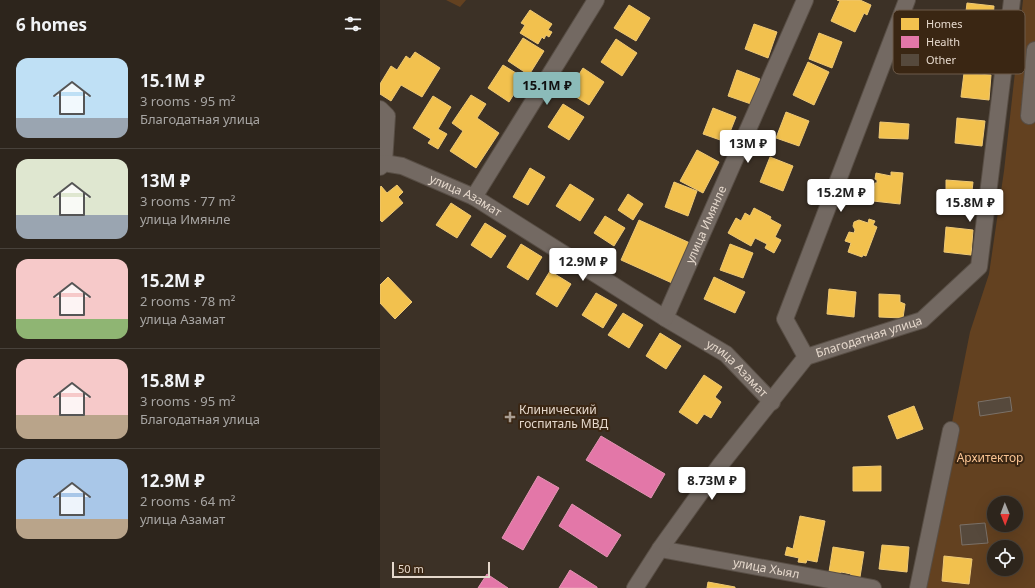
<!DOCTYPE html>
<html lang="en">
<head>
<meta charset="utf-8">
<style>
  :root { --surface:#2d251c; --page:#352d25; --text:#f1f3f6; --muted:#a7a5a3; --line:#48423b; --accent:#8bbbb9 }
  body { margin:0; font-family:"Noto Sans",sans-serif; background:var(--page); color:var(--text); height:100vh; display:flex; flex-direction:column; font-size:15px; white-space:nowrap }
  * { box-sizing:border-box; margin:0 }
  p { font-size:13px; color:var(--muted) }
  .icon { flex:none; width:22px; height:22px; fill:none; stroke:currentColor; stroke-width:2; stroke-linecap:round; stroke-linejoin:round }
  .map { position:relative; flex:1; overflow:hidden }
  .side { display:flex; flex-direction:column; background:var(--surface); width:380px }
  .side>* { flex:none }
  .needle { width:26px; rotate:179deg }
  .fabs { position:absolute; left:607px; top:496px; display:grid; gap:8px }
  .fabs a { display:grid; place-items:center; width:36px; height:36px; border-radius:50%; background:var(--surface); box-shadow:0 4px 16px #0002,0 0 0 1px var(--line); font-size:20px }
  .scale { position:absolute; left:12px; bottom:10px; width:98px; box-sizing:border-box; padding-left:4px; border:2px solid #e5d8cc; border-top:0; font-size:11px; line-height:14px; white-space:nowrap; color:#e5d8cc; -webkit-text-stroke:3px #3a2613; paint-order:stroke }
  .price { position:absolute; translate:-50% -34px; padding:0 9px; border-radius:4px; background:#fff; color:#222; font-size:13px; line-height:26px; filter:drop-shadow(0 1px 2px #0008) }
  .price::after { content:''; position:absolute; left:50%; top:24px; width:12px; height:9px; margin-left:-6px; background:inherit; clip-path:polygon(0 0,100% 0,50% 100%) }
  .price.current { background:var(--accent); color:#111 }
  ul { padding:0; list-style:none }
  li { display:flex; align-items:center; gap:12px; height:100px; padding:0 16px }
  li+li { border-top:1px solid var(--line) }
  li span { display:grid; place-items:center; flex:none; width:112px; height:80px; border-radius:12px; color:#555 }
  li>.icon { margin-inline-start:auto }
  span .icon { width:48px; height:48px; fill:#fffc; stroke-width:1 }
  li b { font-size:17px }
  h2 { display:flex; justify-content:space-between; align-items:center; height:48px; padding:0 16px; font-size:17px }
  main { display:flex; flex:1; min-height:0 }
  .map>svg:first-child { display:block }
</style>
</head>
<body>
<main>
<section class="side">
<h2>6 homes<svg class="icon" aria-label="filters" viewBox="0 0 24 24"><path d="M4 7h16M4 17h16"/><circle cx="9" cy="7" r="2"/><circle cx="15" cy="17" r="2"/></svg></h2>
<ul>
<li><span style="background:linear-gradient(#bfe0f5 75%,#9aa5b1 0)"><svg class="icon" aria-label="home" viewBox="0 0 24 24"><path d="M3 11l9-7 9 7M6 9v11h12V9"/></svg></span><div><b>15.1M ₽</b><p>3 rooms · 95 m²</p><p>Благодатная улица</p></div></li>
<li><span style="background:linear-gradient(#dfe7d0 70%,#9aa5b1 0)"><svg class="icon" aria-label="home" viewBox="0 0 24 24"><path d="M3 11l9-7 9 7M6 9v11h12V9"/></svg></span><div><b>13M ₽</b><p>3 rooms · 77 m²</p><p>улица Имянле</p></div></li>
<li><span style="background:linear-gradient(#f6c9c9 75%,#8fb573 0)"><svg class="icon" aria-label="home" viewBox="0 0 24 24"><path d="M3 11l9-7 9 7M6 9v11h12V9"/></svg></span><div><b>15.2M ₽</b><p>2 rooms · 78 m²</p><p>улица Азамат</p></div></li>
<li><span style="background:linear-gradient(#f6c9c9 70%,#b9a48a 0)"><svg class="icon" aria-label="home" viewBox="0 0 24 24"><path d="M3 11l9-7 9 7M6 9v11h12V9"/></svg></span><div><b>15.8M ₽</b><p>3 rooms · 95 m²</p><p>Благодатная улица</p></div></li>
<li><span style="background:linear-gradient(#a9c7e8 75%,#b9a48a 0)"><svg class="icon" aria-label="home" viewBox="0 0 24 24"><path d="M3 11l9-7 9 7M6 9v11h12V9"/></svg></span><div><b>12.9M ₽</b><p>2 rooms · 64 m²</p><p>улица Азамат</p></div></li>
</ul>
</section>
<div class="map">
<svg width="655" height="588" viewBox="0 0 655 588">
  <rect width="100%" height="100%" fill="#3c3126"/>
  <g fill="#634120" fill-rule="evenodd">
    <path d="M66 0H86L80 7Z"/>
    <path d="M643 0H655V588H539L590 332 609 274 624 171ZM614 503H636V525H614ZM614 547H636V569H614Z"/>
  </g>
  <g fill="#f2c14e" stroke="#eec874">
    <path d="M457 0H480L491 5 487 15 484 13 475 32 451 21 460 1Z"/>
    <path d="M587 3 614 6 612 31 584 28Z"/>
    <path d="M249 5 270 18 256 41 234 28Z"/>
    <path d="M150 10 172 24 168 30 172 32 169 37 166 35 164 39 162 37 158 44 140 33 145 25 141 23Z"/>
    <path d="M374 24 397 32 388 58 365 49Z"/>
    <path d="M439 33 462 42 452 68 429 59Z"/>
    <path d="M143 38 164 51 149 75 128 61Z"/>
    <path d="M236 39 257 53 242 76 221 62Z"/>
    <path d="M35 52 60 68 42 97 21 85 11 101 0 94V84L11 66 17 70 26 56 30 59Z"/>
    <path d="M428 62 449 72 434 105 413 95Z"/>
    <path d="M123 65 144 78 129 102 108 88Z"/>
    <path d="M203 68 224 82 209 105 188 92Z"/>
    <path d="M357 70 380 79 371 104 348 96Z"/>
    <path d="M584 73 611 75 609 100 581 97Z"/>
    <path d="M91 95 106 104 97 118 119 133 96 168 70 151 83 131 72 123Z"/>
    <path d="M53 96 71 107 58 129 67 134 58 149 48 143 51 139 33 128Z"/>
    <path d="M183 104 204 117 189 140 168 127Z"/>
    <path d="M333 108 356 117 346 142 323 134Z"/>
    <path d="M406 112 429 121 419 146 396 138Z"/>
    <path d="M577 118 605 121 602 146 575 143Z"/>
    <path d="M500 122 529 124 528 139 499 138Z"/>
    <path d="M317 150 339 162 323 193 300 181Z"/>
    <path d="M390 157 413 166 403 191 380 182Z"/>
    <path d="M150 168 165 177 148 205 133 197Z"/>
    <path d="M511 172 523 173 520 204 493 201 495 183H497V180L495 179 496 173 511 176Z"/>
    <path d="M566 180 593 182 592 191 599 194V199L591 200V201H593L592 210 568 208 569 192 566 191Z"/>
    <path d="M294 182 317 191 308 216 285 207Z"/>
    <path d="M190 184 214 199 200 221 176 206Z"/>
    <path d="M17 185 23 192 18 197 23 203 2 222 0 220V188L1 186 7 193Z"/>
    <path d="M248 194 263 204 253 220 238 210Z"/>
    <path d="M71 203 91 216 77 238 56 225Z"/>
    <path d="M374 208 391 217 390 219 401 225 395 237 401 240 394 253 385 248 387 244 375 238 371 246 348 233 356 218 361 221 365 213 370 216Z"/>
    <path d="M225 216 245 228 234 246 214 233Z"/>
    <path d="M489 219 495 221 493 225 497 227 486 256 483 255 482 257 468 252 471 243 465 241 469 232 474 233 475 230 473 226 474 222 479 220 488 223Z"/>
    <path d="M259 220 310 243 292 283 241 260Z"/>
    <path d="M105 223 126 236 111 258 91 245Z"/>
    <path d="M566 227 593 230 591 255 564 252Z"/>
    <path d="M141 244 162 257 148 280 127 267Z"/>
    <path d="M350 244 373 253 363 278 340 270Z"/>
    <path d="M170 271 191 284 177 307 156 294Z"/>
    <path d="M8 277 32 302 15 319 0 303V285Z"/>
    <path d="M334 277 365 292 355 313 324 299Z"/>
    <path d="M449 289 476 292 474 317 447 314Z"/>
    <path d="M216 293 237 305 223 328 202 315Z"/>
    <path d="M499 294 520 295V302L525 304 523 318 499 317Z"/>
    <path d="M243 313 263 325 249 348 228 335Z"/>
    <path d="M280 333 301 346 286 369 266 356Z"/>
    <path d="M324 375 342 387 335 397 341 402 331 418 324 414 317 424 299 412Z"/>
    <path d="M534 406 543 429 517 439 508 416Z"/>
    <path d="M501 466V491H473V467Z"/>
    <path d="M420 516 445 521 437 562 427 560 426 563 418 562 419 558 405 555 407 547 413 549Z"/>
    <path d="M502 545 529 547 527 572 499 569Z"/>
    <path d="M453 547 484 552 480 577 470 576 471 574 461 572 460 574 449 572Z"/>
    <path d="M564 556 592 559 589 584 562 581Z"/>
    <path d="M328 582 355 587V588H327Z"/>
  </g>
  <g fill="#e377a8" stroke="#e494b3">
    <path d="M221 436 285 474 271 498 206 460Z"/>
    <path d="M158 476 179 488 143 550 122 538Z"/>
    <path d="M192 504 241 535 227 557 179 526Z"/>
    <path d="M190 570 217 587V588H179Z"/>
    <path d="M107 574 128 588H98Z"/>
  </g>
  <g fill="#56493c" stroke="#7b7168">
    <path d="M630 397 632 411 600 416 598 402Z"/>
    <path d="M605 523 608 543 582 545 580 525Z"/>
  </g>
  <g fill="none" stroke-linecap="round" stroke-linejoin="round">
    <g stroke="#584e45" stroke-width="18">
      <g id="minor">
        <path d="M0 109 7 116 4 163"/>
        <path d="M649 116 655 50"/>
        <path id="s1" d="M0 167 4 163 22 166 94 197 285 318 346 354 392 402"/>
        <path d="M94 197 216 0"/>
        <path id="s2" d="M285 318 425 0"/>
        <path id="s3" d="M426 357 542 320 599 267 632 0"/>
        <path id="s4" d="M280 549 493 588"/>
        <path d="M255 588 280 549 341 464 426 357 405 319 527 0"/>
        <path d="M538 588 571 430"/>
      </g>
    </g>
    <use href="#minor" stroke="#736962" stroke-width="16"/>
  </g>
  <path fill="#aa9e92" stroke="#3a2613" stroke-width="1.5" d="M128 411h4v4h4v4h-4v4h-4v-4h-4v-4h4z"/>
  <g text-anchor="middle" stroke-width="4" stroke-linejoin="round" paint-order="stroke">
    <g font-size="12" fill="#e5d8cc" stroke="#3a2613">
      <text dy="4" stroke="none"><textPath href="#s1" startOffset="94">улица Азамат</textPath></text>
      <text dy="4" stroke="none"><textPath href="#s2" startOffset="102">улица Имянле</textPath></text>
      <text dy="4" stroke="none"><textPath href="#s3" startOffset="66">Благодатная улица</textPath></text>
      <text dy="4" stroke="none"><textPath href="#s1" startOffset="417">улица Азамат</textPath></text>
      <text dy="4" stroke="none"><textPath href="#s4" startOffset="108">улица Хыял</textPath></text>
    </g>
    <g font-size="12" fill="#e5d8cc" stroke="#3a2613" text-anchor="start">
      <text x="139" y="414">Клинический<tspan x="139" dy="14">госпиталь МВД</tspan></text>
    </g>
    <g font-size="12" fill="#f9c392" stroke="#3a2613">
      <text x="610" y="462">Архитектор</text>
    </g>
  </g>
  <rect x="513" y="10" width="132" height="64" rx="6" fill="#3a2613" stroke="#6d5b4a" stroke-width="1"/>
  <rect x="521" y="18" width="18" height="12" fill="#f2c14e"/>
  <rect x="521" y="36" width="18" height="12" fill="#e377a8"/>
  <rect x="521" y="54" width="18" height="12" fill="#56493c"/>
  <g font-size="11" fill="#e5d8cc">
    <text x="546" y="28">Homes</text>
    <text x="546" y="46">Health</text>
    <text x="546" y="64">Other</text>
  </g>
</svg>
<div class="fabs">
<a><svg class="needle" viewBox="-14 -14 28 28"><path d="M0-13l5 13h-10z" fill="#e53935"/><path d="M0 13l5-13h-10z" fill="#a7a5a3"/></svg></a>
<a><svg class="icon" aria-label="locate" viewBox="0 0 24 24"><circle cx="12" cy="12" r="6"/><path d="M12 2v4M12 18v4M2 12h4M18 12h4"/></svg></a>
</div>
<div class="scale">50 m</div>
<b class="price current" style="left:167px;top:106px">15.1M ₽</b>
<b class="price" style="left:368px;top:164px">13M ₽</b>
<b class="price" style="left:461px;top:213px">15.2M ₽</b>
<b class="price" style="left:590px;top:223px">15.8M ₽</b>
<b class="price" style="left:203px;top:282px">12.9M ₽</b>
<b class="price" style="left:332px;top:501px">8.73M ₽</b>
</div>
</main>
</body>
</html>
